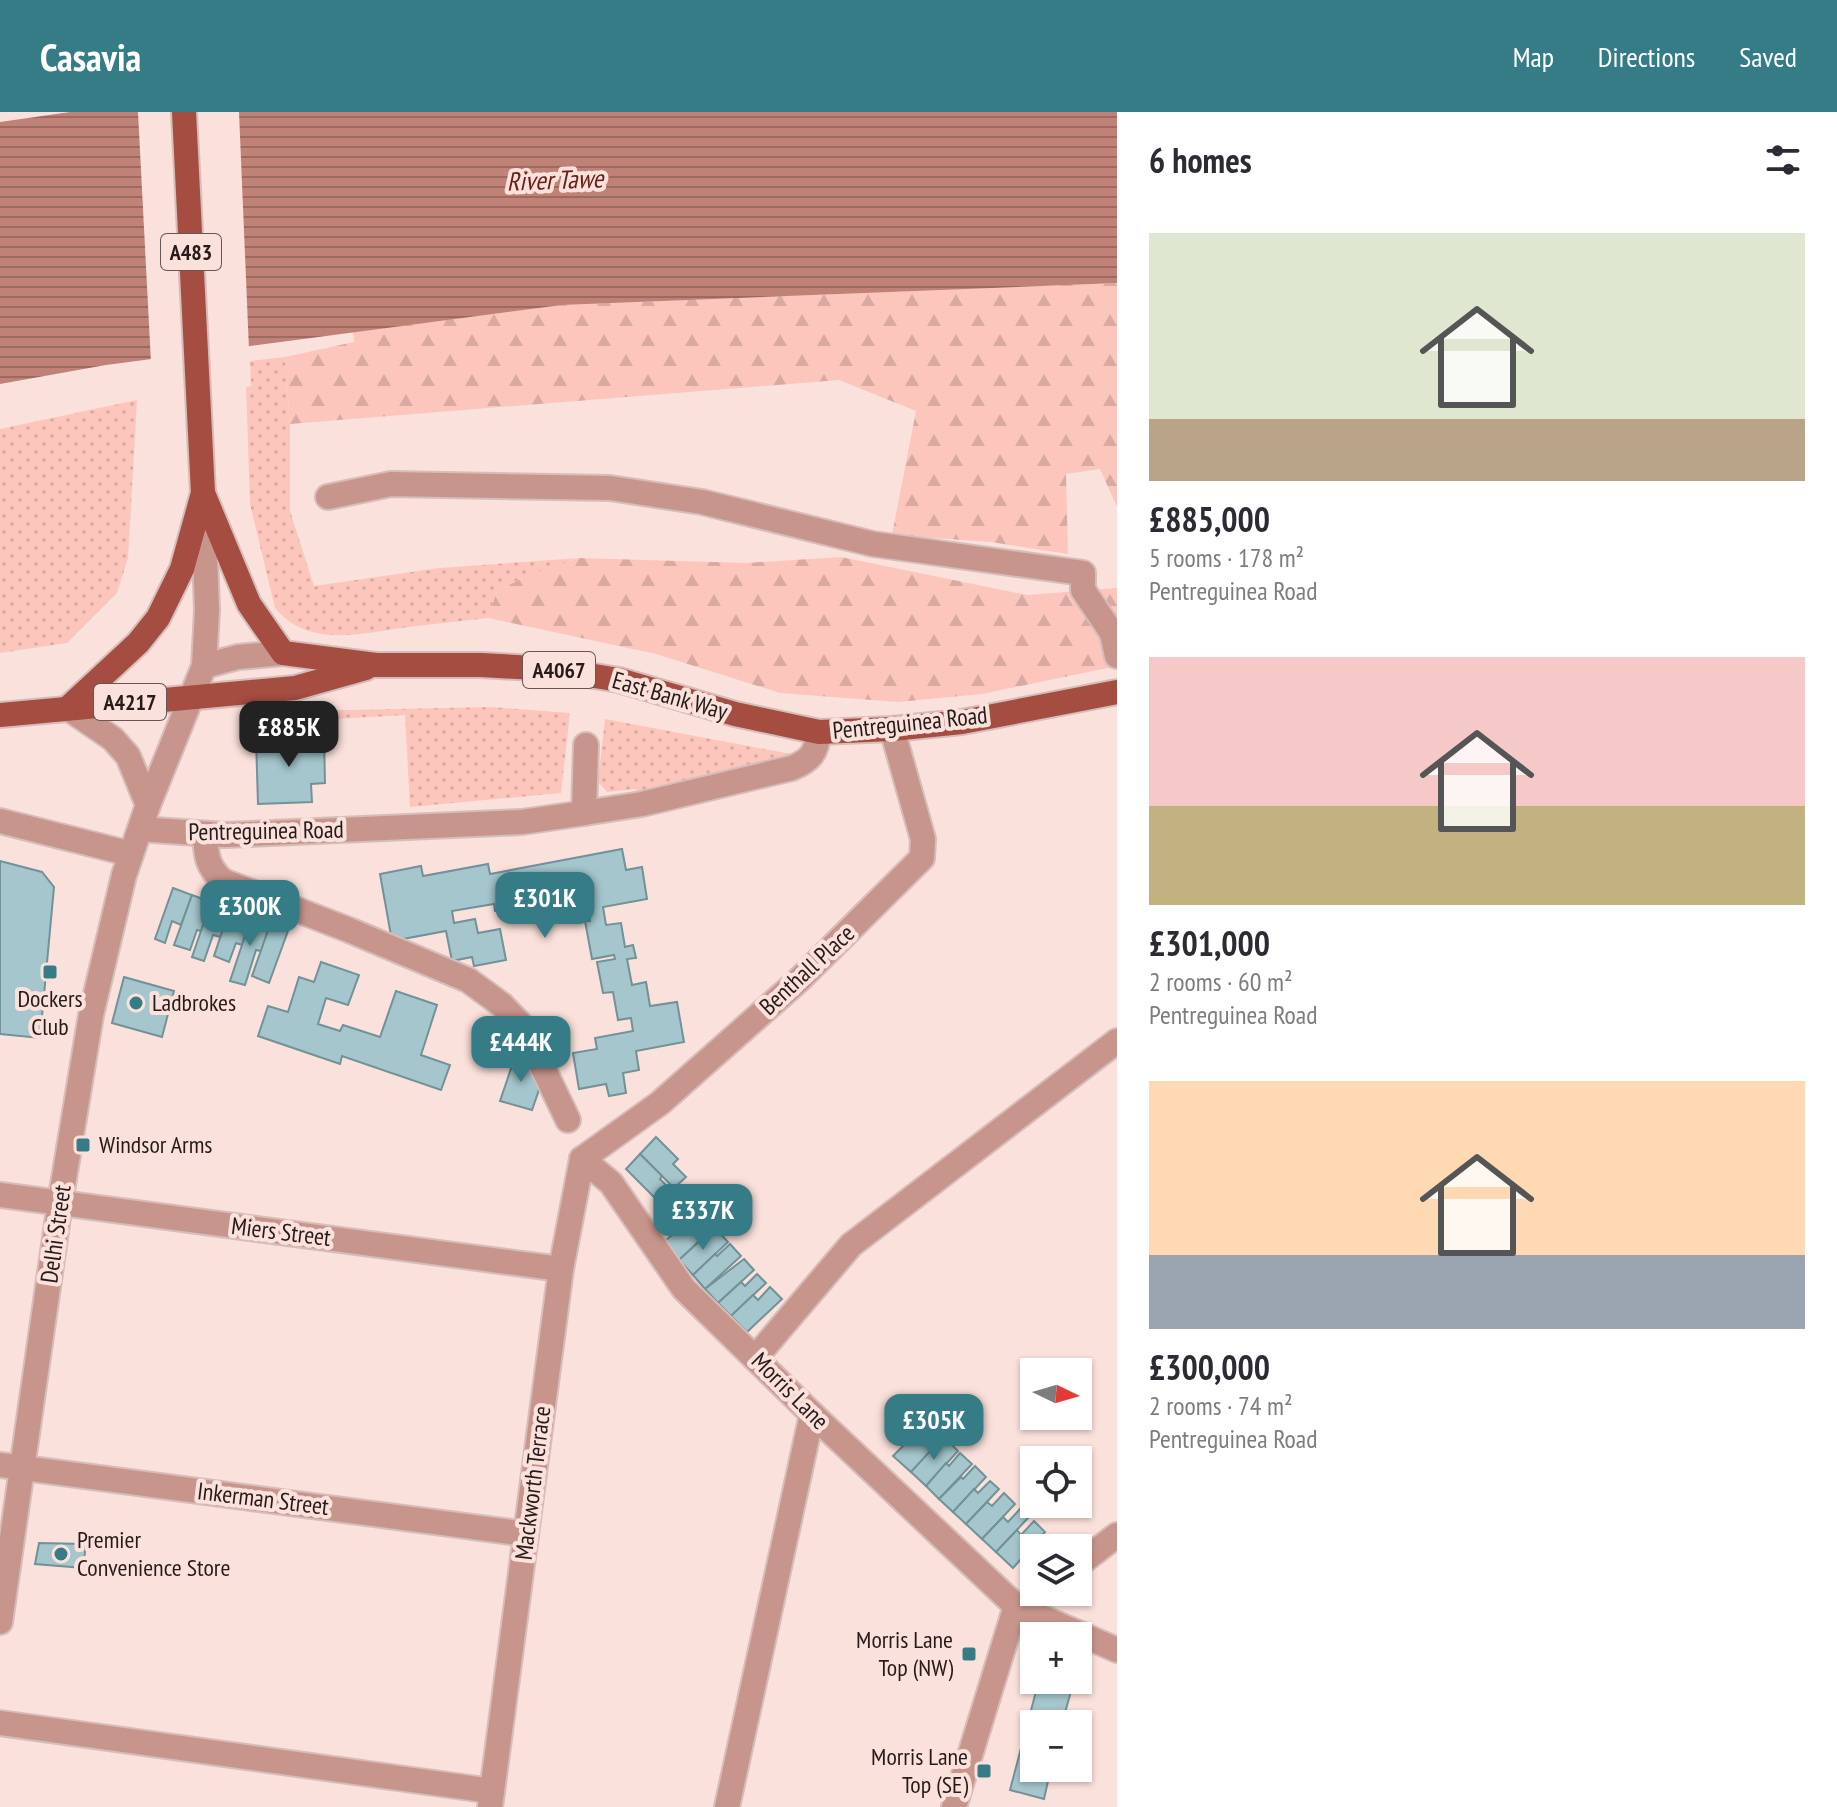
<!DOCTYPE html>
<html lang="en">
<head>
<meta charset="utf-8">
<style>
  :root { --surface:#fff; --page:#f2f2f3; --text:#2b2b33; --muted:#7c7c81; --accent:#357c86 }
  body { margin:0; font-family:"PT Sans Narrow",sans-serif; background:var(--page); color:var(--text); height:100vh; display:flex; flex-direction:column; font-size:30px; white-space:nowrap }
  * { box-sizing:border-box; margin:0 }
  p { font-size:26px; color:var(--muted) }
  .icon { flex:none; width:44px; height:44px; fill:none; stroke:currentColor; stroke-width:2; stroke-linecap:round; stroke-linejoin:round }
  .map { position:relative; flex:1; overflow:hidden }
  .details { display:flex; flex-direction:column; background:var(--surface); width:720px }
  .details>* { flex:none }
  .needle { width:52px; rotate:95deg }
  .buttons { position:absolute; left:1020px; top:1246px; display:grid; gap:16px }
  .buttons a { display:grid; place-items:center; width:72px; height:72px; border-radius:0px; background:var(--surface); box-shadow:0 2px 6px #0004; font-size:40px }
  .price { position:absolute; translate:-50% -68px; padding:0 18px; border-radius:16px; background:var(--accent); color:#fff; font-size:26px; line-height:52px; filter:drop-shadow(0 2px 4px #0008) }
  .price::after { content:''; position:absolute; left:50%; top:48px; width:24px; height:18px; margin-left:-12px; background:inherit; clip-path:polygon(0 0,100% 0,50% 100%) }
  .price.selected { background:#222; color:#fff }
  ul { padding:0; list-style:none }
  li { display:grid; align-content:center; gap:16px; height:424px; padding:0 32px }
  li span { display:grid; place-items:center; height:248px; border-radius:0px; color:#555 }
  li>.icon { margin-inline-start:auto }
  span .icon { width:144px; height:144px; fill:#fffc; stroke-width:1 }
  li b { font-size:34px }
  h2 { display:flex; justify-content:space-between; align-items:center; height:96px; padding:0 32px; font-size:34px }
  header { display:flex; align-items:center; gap:48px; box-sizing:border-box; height:112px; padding:0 40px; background:var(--accent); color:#fff }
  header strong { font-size:38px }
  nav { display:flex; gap:44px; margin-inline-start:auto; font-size:28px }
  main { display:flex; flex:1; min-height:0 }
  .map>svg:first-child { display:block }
</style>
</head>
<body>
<header>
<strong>Casavia</strong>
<nav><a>Map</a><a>Directions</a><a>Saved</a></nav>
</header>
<main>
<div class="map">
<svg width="1117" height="1695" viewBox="0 0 1117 1695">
  <defs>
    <pattern id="grass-dots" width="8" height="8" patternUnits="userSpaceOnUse" patternTransform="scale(2)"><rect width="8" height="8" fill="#fcc6bc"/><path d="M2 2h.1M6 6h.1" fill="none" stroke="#d8aaa1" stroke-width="1.8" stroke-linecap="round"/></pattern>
    <pattern id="forest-firs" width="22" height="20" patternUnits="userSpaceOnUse" patternTransform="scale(2)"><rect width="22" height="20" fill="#fcc6bc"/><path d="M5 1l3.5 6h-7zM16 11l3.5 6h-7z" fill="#d8aaa1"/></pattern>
    <pattern id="water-rules" width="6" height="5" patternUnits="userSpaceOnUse" patternTransform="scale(2)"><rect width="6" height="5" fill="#c08277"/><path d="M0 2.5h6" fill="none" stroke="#9c6a61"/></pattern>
  </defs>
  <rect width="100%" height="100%" fill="#fbe1dc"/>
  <g fill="url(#grass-dots)">
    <path d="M285 245 290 312V399L314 474 439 456 580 446 529 463 497 479 488 506C461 509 434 512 408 515 363 521 309 537 275 496L250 392 246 275 251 274 250 249Z"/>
    <path d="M137 288 128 446 117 481 67 531 0 541V317Z"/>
    <path d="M490 595 570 601 561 681 410 695 405 603 334 607 332 617 252 620 253 600Z"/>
    <path d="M605 607 791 642 789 645 639 690 636 677 607 680 598 670Z"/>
  </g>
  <g fill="url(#forest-firs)">
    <path d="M1117 171V395L1100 357 1066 362 1068 442 991 430 892 423 916 299 839 268 290 312 285 245 354 230 353 220 562 193Z"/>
    <path d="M841 445 1027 483 1117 476V554L982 582 898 590 780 581 656 542 488 506 497 479 529 463 580 446 746 451Z"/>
  </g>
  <path fill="url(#water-rules)" d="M70 0H1117V171L562 193 106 253 0 272V10Z"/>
  <path fill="#fbe1dc" d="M138 0H239L249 238 151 251Z"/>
  <g fill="#a4c6cc" stroke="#719297" stroke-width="2">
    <path d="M324 625 325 671 311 672 312 690 258 692 256 627Z"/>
    <path d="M622 737 626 758 642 755 647 787 603 795 606 813 621 811 625 835 633 833 636 846 627 847 632 873 646 870 650 894 677 890 684 930 636 939 639 958 623 961 626 981 609 984 606 972 579 977 573 941 597 937 595 926 633 919 631 906 618 908 613 880 603 881 597 850 615 847 614 843 592 847 585 809H590L589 804 582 806 578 783 495 799 494 792 452 799 454 811 475 807 478 821 500 817 506 848 474 854 472 845 452 849 446 819 392 829 380 762 421 754 423 764 488 752 490 762Z"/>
    <path d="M0 749 42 760 54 775 40 926 0 922Z"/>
    <path d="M173 776 192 783 181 813 172 809 165 831 155 827Z"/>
    <path d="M192 783 211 790 201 819 197 818 190 838 174 833Z"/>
    <path d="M211 790 230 796 221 825 213 823 204 849 192 845Z"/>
    <path d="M230 796 252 803 242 833 236 831 229 850 214 844Z"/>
    <path d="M252 803 271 810 261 839 256 838 245 873 230 869Z"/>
    <path d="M271 810 289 816 269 871 252 864Z"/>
    <path d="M321 850 359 863 348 893 326 886 318 912 340 919 343 913 380 925 396 879 437 893 421 943 450 953 441 978 342 944 340 952 258 924 268 894 288 900 299 865 314 870Z"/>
    <path d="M124 865 174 879 162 925 112 911Z"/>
    <path d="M517 939 524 941 541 972 532 998 500 989Z"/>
    <path d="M656 1025 678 1047 673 1052 686 1065 674 1076 640 1042Z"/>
    <path d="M640 1042 662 1064 660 1067 672 1079 660 1091 626 1057Z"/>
    <path d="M704 1103 714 1115 679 1148 663 1131 686 1110 690 1115Z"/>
    <path d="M716 1117 728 1130 693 1163 679 1148 702 1127 704 1129Z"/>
    <path d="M730 1132 741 1144 705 1177 693 1163 715 1142 717 1144Z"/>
    <path d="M744 1147 754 1158 718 1191 705 1177Z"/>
    <path d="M757 1162 766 1171 731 1204 718 1191 741 1170 745 1174Z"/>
    <path d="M770 1175 782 1187 747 1220 731 1204 753 1183 758 1188Z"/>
    <path d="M932 1314 944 1325 911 1360 893 1344 915 1322 920 1327Z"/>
    <path d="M946 1327 958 1339 926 1374 911 1360 932 1337 934 1340Z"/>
    <path d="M960 1341 972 1352 939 1387 926 1374 946 1351 949 1354Z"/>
    <path d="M975 1354 986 1365 953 1400 939 1387 961 1365 963 1367Z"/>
    <path d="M990 1369 999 1377 966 1412 953 1400 974 1377 978 1381Z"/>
    <path d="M1004 1381 1015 1392 982 1427 966 1412 987 1390 992 1394Z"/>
    <path d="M1020 1397 1029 1405 996 1440 982 1427 1003 1405 1008 1410Z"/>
    <path d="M1034 1409 1045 1420 1013 1456 996 1440 1017 1418 1021 1423Z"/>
    <path d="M39 1431 86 1432 83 1456 35 1452Z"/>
    <path d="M1039 1568H1074L1062 1612H1034V1656H1051L1044 1687 1010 1678Z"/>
  </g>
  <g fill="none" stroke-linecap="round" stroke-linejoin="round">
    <g stroke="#d5bdb9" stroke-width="28">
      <g id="minor">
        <path d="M328 385 391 372 610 376 702 390 873 432 1083 461V478L1112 521 1117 544"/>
        <path d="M204 554 238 545 283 541"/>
        <path d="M68 596 113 627 128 644 148 693"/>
        <path d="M584 701 642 692 792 656C811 648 816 641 819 620"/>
        <path d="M0 709 131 742"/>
        <path d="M140 717 225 723 522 710 584 701 586 633"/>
        <path d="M205 722C206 743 207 755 223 769L349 818 468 868 502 893 524 916 568 1008"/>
        <path d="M582 1047 611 1071 684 1177 812 1302 1016 1494 1117 1538"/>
        <path d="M582 1047 660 991 799 868 922 746 923 727 892 617"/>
        <path d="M0 1083 561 1157"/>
        <path d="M756 1245 851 1133 1117 929"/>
        <path d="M0 1353 526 1422"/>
        <path d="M1078 1453 1117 1423"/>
        <path d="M0 1510 60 1091 91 903 124 763 148 693 204 554 207 498 203 390"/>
        <path d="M0 1611 492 1679"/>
        <path d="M490 1695 561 1157 582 1047"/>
        <path d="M727 1695 812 1302"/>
        <path d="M954 1695 1016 1494"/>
      </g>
    </g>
    <g stroke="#d5bdb9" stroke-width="28">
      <g id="major">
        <path d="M203 381 249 492 283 541 376 553H481L552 557 619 568 735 602 819 620 892 617 962 610 1117 580"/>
        <path d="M68 596 138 531 158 506 182 457 203 381 184 0"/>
        <path d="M0 603 295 576 366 556"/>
      </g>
    </g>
    <use href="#minor" stroke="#c8958c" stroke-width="24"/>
    <use href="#major" stroke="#a44d40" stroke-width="24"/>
  </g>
  <g fill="#357c86" stroke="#fbe1dc" stroke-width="3">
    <rect x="42" y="852" width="16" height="16" rx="4"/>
    <circle cx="136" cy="891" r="8"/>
    <rect x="75" y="1025" width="16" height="16" rx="4"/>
    <circle cx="61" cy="1442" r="8"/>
    <rect x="961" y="1534" width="16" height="16" rx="4"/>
    <rect x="976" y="1651" width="16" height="16" rx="4"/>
  </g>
  <g text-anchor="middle" stroke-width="8" stroke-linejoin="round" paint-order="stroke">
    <g fill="#fbe1dc" stroke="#665654" stroke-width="2">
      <rect x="161" y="122" width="60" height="36" rx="6"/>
      <rect x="523" y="540" width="72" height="36" rx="6"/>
      <rect x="94" y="572" width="72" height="36" rx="6"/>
    </g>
    <g font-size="22" font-weight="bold" fill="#261b19">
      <text x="191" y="148">A483</text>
      <text x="559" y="566">A4067</text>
      <text x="130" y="598">A4217</text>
    </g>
    <g font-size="24" fill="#261b19" stroke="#fbe1dc">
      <text transform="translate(670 584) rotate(16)" y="8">East Bank Way</text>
      <text transform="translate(910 611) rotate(-6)" y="8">Pentreguinea Road</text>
      <text transform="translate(266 719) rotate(-1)" y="8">Pentreguinea Road</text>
      <text transform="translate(807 858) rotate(-43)" y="8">Benthall Place</text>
      <text transform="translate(281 1120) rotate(7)" y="8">Miers Street</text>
      <text transform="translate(56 1122) rotate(-82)" y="8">Delhi Street</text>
      <text transform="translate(790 1279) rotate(45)" y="8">Morris Lane</text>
      <text transform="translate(533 1371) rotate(-83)" y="8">Mackworth Terrace</text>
      <text transform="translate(263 1387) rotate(7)" y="8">Inkerman Street</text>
    </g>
    <g font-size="24" fill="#261b19" stroke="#fbe1dc" text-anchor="start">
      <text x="50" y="895" text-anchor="middle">Dockers<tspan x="50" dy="28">Club</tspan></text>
      <text x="152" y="899">Ladbrokes</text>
      <text x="99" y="1041">Windsor Arms</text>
      <text x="77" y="1436">Premier<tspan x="77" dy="28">Convenience Store</tspan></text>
      <text x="953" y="1536" text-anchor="end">Morris Lane<tspan x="953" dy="28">Top (NW)</tspan></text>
      <text x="968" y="1653" text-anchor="end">Morris Lane<tspan x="968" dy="28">Top (SE)</tspan></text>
    </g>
    <g font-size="26" font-style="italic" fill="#6b2016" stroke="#fbe1dc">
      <text transform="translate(555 68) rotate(-2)" y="9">River Tawe</text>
    </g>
  </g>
</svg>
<div class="buttons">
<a><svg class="needle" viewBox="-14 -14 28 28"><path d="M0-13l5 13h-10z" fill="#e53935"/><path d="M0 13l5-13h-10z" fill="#7c7c81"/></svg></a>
<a><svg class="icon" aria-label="locate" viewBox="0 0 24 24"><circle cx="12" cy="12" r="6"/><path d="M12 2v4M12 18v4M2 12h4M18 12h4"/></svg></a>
<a><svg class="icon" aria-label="layers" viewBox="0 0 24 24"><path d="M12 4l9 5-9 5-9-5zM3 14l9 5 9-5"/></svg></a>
<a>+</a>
<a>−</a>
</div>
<b class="price selected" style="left:289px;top:657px">£885K</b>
<b class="price" style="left:545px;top:828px">£301K</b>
<b class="price" style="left:250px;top:836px">£300K</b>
<b class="price" style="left:521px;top:972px">£444K</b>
<b class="price" style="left:703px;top:1140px">£337K</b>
<b class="price" style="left:934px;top:1350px">£305K</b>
</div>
<section class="details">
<h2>6 homes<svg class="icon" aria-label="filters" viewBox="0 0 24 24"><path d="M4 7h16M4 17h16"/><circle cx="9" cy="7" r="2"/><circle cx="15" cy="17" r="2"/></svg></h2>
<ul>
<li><span style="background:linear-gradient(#dfe7d0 75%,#b9a48a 0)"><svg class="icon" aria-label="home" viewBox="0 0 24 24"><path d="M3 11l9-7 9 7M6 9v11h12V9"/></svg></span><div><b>£885,000</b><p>5 rooms · 178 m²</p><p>Pentreguinea Road</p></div></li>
<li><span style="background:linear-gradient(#f6c9c9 60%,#c2b280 0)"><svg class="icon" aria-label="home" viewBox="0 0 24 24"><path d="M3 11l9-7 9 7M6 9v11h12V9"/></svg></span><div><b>£301,000</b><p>2 rooms · 60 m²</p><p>Pentreguinea Road</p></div></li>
<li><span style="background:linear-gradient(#ffd9b3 70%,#9aa5b1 0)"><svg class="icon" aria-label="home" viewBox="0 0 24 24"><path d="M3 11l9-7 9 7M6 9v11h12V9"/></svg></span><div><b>£300,000</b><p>2 rooms · 74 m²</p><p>Pentreguinea Road</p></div></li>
</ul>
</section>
</main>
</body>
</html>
